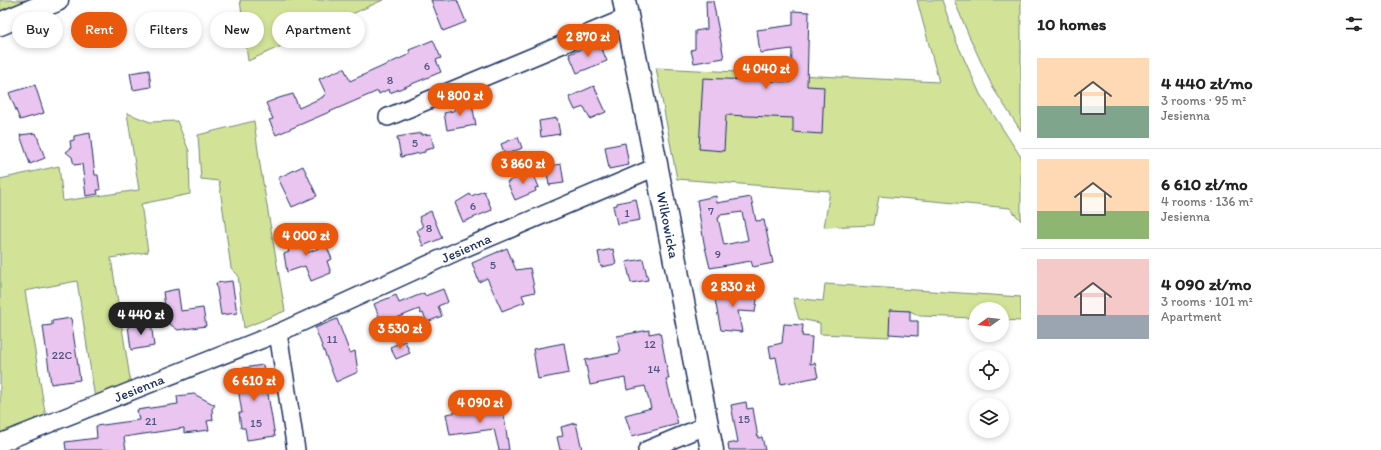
<!DOCTYPE html>
<html lang="en">
<head>
<meta charset="utf-8">
<style>
  :root { --surface:#fff; --page:#f6f6f6; --text:#222; --muted:#767676; --line:#e0e0e0; --accent:#ea580c }
  body { margin:0; font-family:Itim,sans-serif; background:var(--page); color:var(--text); height:100vh; display:flex; flex-direction:column; font-size:15px; white-space:nowrap }
  * { box-sizing:border-box; margin:0 }
  p { font-size:13px; color:var(--muted) }
  .icon { flex:none; width:22px; height:22px; fill:none; stroke:currentColor; stroke-width:2; stroke-linecap:round; stroke-linejoin:round }
  .map { position:relative; flex:1; overflow:hidden }
  .side { display:flex; flex-direction:column; background:var(--surface); width:360px }
  .side>* { flex:none }
  .guide { position:absolute; left:12px; top:12px; width:380px; height:36px; display:flex; gap:8px }
  .needle { width:26px; rotate:255deg }
  .fabs { position:absolute; left:969px; top:302px; display:grid; gap:8px }
  .fabs a { display:grid; place-items:center; width:40px; height:40px; border-radius:50%; background:var(--surface); box-shadow:0 2px 6px #0003; font-size:20px }
  .price { position:absolute; translate:-50% -34px; padding:0 9px; border-radius:14px; background:var(--accent); color:#fff; font-size:13px; line-height:26px; filter:drop-shadow(0 1px 2px #0008) }
  .price::after { content:''; position:absolute; left:50%; top:24px; width:12px; height:9px; margin-left:-6px; background:inherit; clip-path:polygon(0 0,100% 0,50% 100%) }
  .price.current { background:#222; color:#fff }
  ul { padding:0; list-style:none }
  li { display:flex; align-items:center; gap:12px; height:100px; padding:0 16px }
  li+li { border-top:1px solid var(--line) }
  li span { display:grid; place-items:center; flex:none; width:112px; height:80px; border-radius:0px; color:#555 }
  li>.icon { margin-inline-start:auto }
  span .icon { width:48px; height:48px; fill:#fffc; stroke-width:1 }
  li b { font-size:17px }
  h2 { display:flex; justify-content:space-between; align-items:center; height:48px; padding:0 16px; font-size:17px }
  .chip { padding:0 14px; border-radius:18px; background:var(--surface); box-shadow:0 2px 6px #0003; font-size:14px; line-height:36px }
  .chip.current { background:var(--accent); color:#fff }
  main { display:flex; flex:1; min-height:0 }
  .map>svg:first-child { display:block }
</style>
</head>
<body>
<main>
<div class="map">
<svg width="1021" height="450" viewBox="0 0 1021 450">
  <rect width="100%" height="100%" fill="#fff"/>
  <filter id="ink" filterUnits="userSpaceOnUse"><feTurbulence type="fractalNoise" baseFrequency=".025" numOctaves="2"/><feDisplacementMap in="SourceGraphic" scale="8" xChannelSelector="R" yChannelSelector="G"/><feConvolveMatrix kernelMatrix="1 2 1 2 8 2 1 2 1" color-interpolation-filters="sRGB"/></filter>
  <g filter="url(#ink)">
    <g fill="#d2e397" stroke="#76897a">
      <path d="M0 0H26L0 11Z"/>
      <path d="M240 0H383L248 61Z"/>
      <path d="M917 0H942L956 41 980 94 1021 157V221L1010 208 879 196 874 225 824 227 830 191 677 179 656 68 939 82Z"/>
      <path d="M954 0H1021V131L993 88 969 36Z"/>
      <path d="M127 113 150 122 177 121 189 151 190 194 141 204 148 252 111 258 132 391 96 405 77 281 25 291 47 424 2 442 0 429V179L59 166 63 201 139 190Z"/>
      <path d="M254 121 260 165 285 311 244 328 238 275 231 268 219 181 201 179 198 135Z"/>
      <path d="M825 284 1021 297V321L1002 320V309H976V318L920 316 910 311 891 310 889 337 820 334V323L799 319 793 298 823 301Z"/>
    </g>
    <g fill="#e9c5f0" stroke="#1b2f5e" fill-rule="evenodd">
      <path d="M431 0H457L466 22 443 31Z"/>
      <path d="M706 1H713L724 58 694 63 691 50 695 49V31L707 29Z"/>
      <path d="M793 11 809 12 807 86 824 87 822 134 793 132V118L726 115 724 151 699 149 703 78 791 82 792 49 760 53 757 30 793 25Z"/>
      <path d="M433 40 441 58 436 60 441 72 390 93 389 89 379 94 378 91 276 135 269 120 273 119 266 103 279 98 293 94 299 108 323 97V96L326 94 319 79 344 68 350 81 410 54 409 50Z"/>
      <path d="M599 42 607 61 577 73 569 54Z"/>
      <path d="M149 70 151 87 133 90 130 73Z"/>
      <path d="M35 85 44 113 20 120 9 93Z"/>
      <path d="M594 86 606 112 590 119 584 107 575 110 569 97Z"/>
      <path d="M460 103 464 106 472 104 476 125 447 130 444 113 453 111Z"/>
      <path d="M557 118 560 134 541 137 539 121Z"/>
      <path d="M36 133 45 158 30 164 20 135Z"/>
      <path d="M90 133 95 175H98L100 190H97L98 194 86 196 82 164 74 165 72 157 66 152 71 148 70 141 74 140V136Z"/>
      <path d="M422 133V135L431 134 434 148 425 150V152L401 157 397 137Z"/>
      <path d="M518 137 522 148 505 155 501 144Z"/>
      <path d="M625 143 629 165 609 169 605 147Z"/>
      <path d="M561 164 564 183 549 185 546 167Z"/>
      <path d="M303 166 317 196 292 207 278 178Z"/>
      <path d="M532 171 539 187 535 188 536 191 515 200 507 182Z"/>
      <path d="M484 191 492 210 463 222 455 203 470 194 471 196Z"/>
      <path d="M716 196 717 203 751 197 756 221 764 220 773 263 753 267 751 261 710 268 704 243 697 200ZM742 212 748 240 724 245 718 218 720 217V215Z"/>
      <path d="M636 199 640 220 617 224 613 206 617 205V203Z"/>
      <path d="M431 211 442 238 423 246 417 230 423 227 419 217Z"/>
      <path d="M297 229 307 253 326 245 332 259 327 261 331 273 311 281 305 266 287 272 284 254 289 252 282 234Z"/>
      <path d="M507 248 516 270 530 268 535 292 522 295 525 302 502 311 487 278 479 282 472 263Z"/>
      <path d="M613 249 616 264 601 267 598 252Z"/>
      <path d="M643 259 648 280 631 283 626 262Z"/>
      <path d="M232 281 237 313 221 315 216 283Z"/>
      <path d="M178 289 181 311 203 308 206 326 178 330 167 322 163 292Z"/>
      <path d="M443 289 448 302 438 306 442 316 427 322 423 313 421 314 419 309 382 324 374 304 396 295 399 303 424 293 425 296Z"/>
      <path d="M713 290 758 294 755 312 738 311 742 332 721 330Z"/>
      <path d="M890 310 910 311V321H918V336L889 334Z"/>
      <path d="M71 318 80 380 51 384 43 326 52 325V321Z"/>
      <path d="M337 319 350 353 355 351 358 372 336 382 315 328Z"/>
      <path d="M151 322 154 346 131 350 128 325Z"/>
      <path d="M784 324 803 325 802 336 812 337 810 364 815 363 818 377 781 384 776 357 771 358 769 346 782 343Z"/>
      <path d="M649 330V334L660 332 669 379H666L678 424 632 436 625 415 651 408 645 386 627 390 625 378 590 385 585 360 620 353 617 336Z"/>
      <path d="M405 341 410 353 396 359 390 347Z"/>
      <path d="M564 343 569 373 538 379 533 349Z"/>
      <path d="M263 365 275 436 247 440 245 428H241L239 413H242L237 382 232 383 230 370Z"/>
      <path d="M194 394 215 405 212 409 213 420 207 421 209 430 184 433V428L124 437 126 450H66L65 442 97 438 96 426 139 420 137 410 178 404 177 396Z"/>
      <path d="M746 402 747 409 753 408 758 438 762 437 765 450H729L728 444 738 442 731 405Z"/>
      <path d="M478 409 479 412 503 409 509 450H499L494 429 450 435 446 414Z"/>
      <path d="M576 423 582 450H560L557 437 563 436 561 427Z"/>
    </g>
    <g fill="none" stroke-linecap="round" stroke-linejoin="round">
      <g stroke="#1b2f5e" stroke-width="20">
        <g id="minor">
          <path d="M388 117 628 17"/>
          <path d="M278 333 296 450"/>
          <path d="M0 443 278 333 460 250 656 167"/>
          <path d="M647 450 707 425"/>
        </g>
      </g>
      <g stroke="#1b2f5e" stroke-width="25">
        <g id="secondary">
          <path d="M624 0 712 450"/>
          <path d="M0 24 57 0"/>
        </g>
      </g>
      <use href="#minor" stroke="#fff" stroke-width="17"/>
      <use href="#secondary" stroke="#fff" stroke-width="22"/>
    </g>
  </g>
  <g text-anchor="middle" stroke-width="3" stroke-linejoin="round" paint-order="stroke">
    <g font-size="12" fill="#4e5482">
      <text x="427" y="70">6</text>
      <text x="390" y="84">8</text>
      <text x="415" y="147">5</text>
      <text x="473" y="210">6</text>
      <text x="711" y="215">7</text>
      <text x="627" y="217">1</text>
      <text x="429" y="232">8</text>
      <text x="718" y="258">9</text>
      <text x="493" y="269">5</text>
      <text x="332" y="343">11</text>
      <text x="650" y="348">12</text>
      <text x="62" y="359">22C</text>
      <text x="654" y="373">14</text>
      <text x="744" y="423">15</text>
      <text x="151" y="425">21</text>
      <text x="256" y="427">15</text>
    </g>
    <g font-size="14" fill="#1b2f5e" stroke="#fff">
      <text transform="translate(668 225) rotate(79)" y="5">Wilkowicka</text>
      <text transform="translate(466 248) rotate(-24)" y="5">Jesienna</text>
      <text transform="translate(139 388) rotate(-22)" y="5">Jesienna</text>
    </g>
  </g>
</svg>
<div class="fabs">
<a><svg class="needle" viewBox="-14 -14 28 28"><path d="M0-13l5 13h-10z" fill="#e53935"/><path d="M0 13l5-13h-10z" fill="#767676"/></svg></a>
<a><svg class="icon" aria-label="locate" viewBox="0 0 24 24"><circle cx="12" cy="12" r="6"/><path d="M12 2v4M12 18v4M2 12h4M18 12h4"/></svg></a>
<a><svg class="icon" aria-label="layers" viewBox="0 0 24 24"><path d="M12 4l9 5-9 5-9-5zM3 14l9 5 9-5"/></svg></a>
</div>
<b class="price" style="left:588px;top:58px">2 870 zł</b>
<b class="price" style="left:766px;top:90px">4 040 zł</b>
<b class="price" style="left:460px;top:117px">4 800 zł</b>
<b class="price" style="left:523px;top:185px">3 860 zł</b>
<b class="price" style="left:306px;top:257px">4 000 zł</b>
<b class="price" style="left:733px;top:308px">2 830 zł</b>
<b class="price current" style="left:141px;top:336px">4 440 zł</b>
<b class="price" style="left:400px;top:350px">3 530 zł</b>
<b class="price" style="left:254px;top:402px">6 610 zł</b>
<b class="price" style="left:480px;top:424px">4 090 zł</b>
<div class="guide">
<a class="chip">Buy</a>
<a class="chip current">Rent</a>
<a class="chip">Filters</a>
<a class="chip">New</a>
<a class="chip">Apartment</a>
</div>
</div>
<section class="side">
<h2>10 homes<svg class="icon" aria-label="filters" viewBox="0 0 24 24"><path d="M4 7h16M4 17h16"/><circle cx="9" cy="7" r="2"/><circle cx="15" cy="17" r="2"/></svg></h2>
<ul>
<li><span style="background:linear-gradient(#ffd9b3 60%,#7fa58c 0)"><svg class="icon" aria-label="home" viewBox="0 0 24 24"><path d="M3 11l9-7 9 7M6 9v11h12V9"/></svg></span><div><b>4 440 zł/mo</b><p>3 rooms · 95 m²</p><p>Jesienna</p></div></li>
<li><span style="background:linear-gradient(#ffd9b3 65%,#8fb573 0)"><svg class="icon" aria-label="home" viewBox="0 0 24 24"><path d="M3 11l9-7 9 7M6 9v11h12V9"/></svg></span><div><b>6 610 zł/mo</b><p>4 rooms · 136 m²</p><p>Jesienna</p></div></li>
<li><span style="background:linear-gradient(#f6c9c9 70%,#9aa5b1 0)"><svg class="icon" aria-label="home" viewBox="0 0 24 24"><path d="M3 11l9-7 9 7M6 9v11h12V9"/></svg></span><div><b>4 090 zł/mo</b><p>3 rooms · 101 m²</p><p>Apartment</p></div></li>
</ul>
</section>
</main>
</body>
</html>
